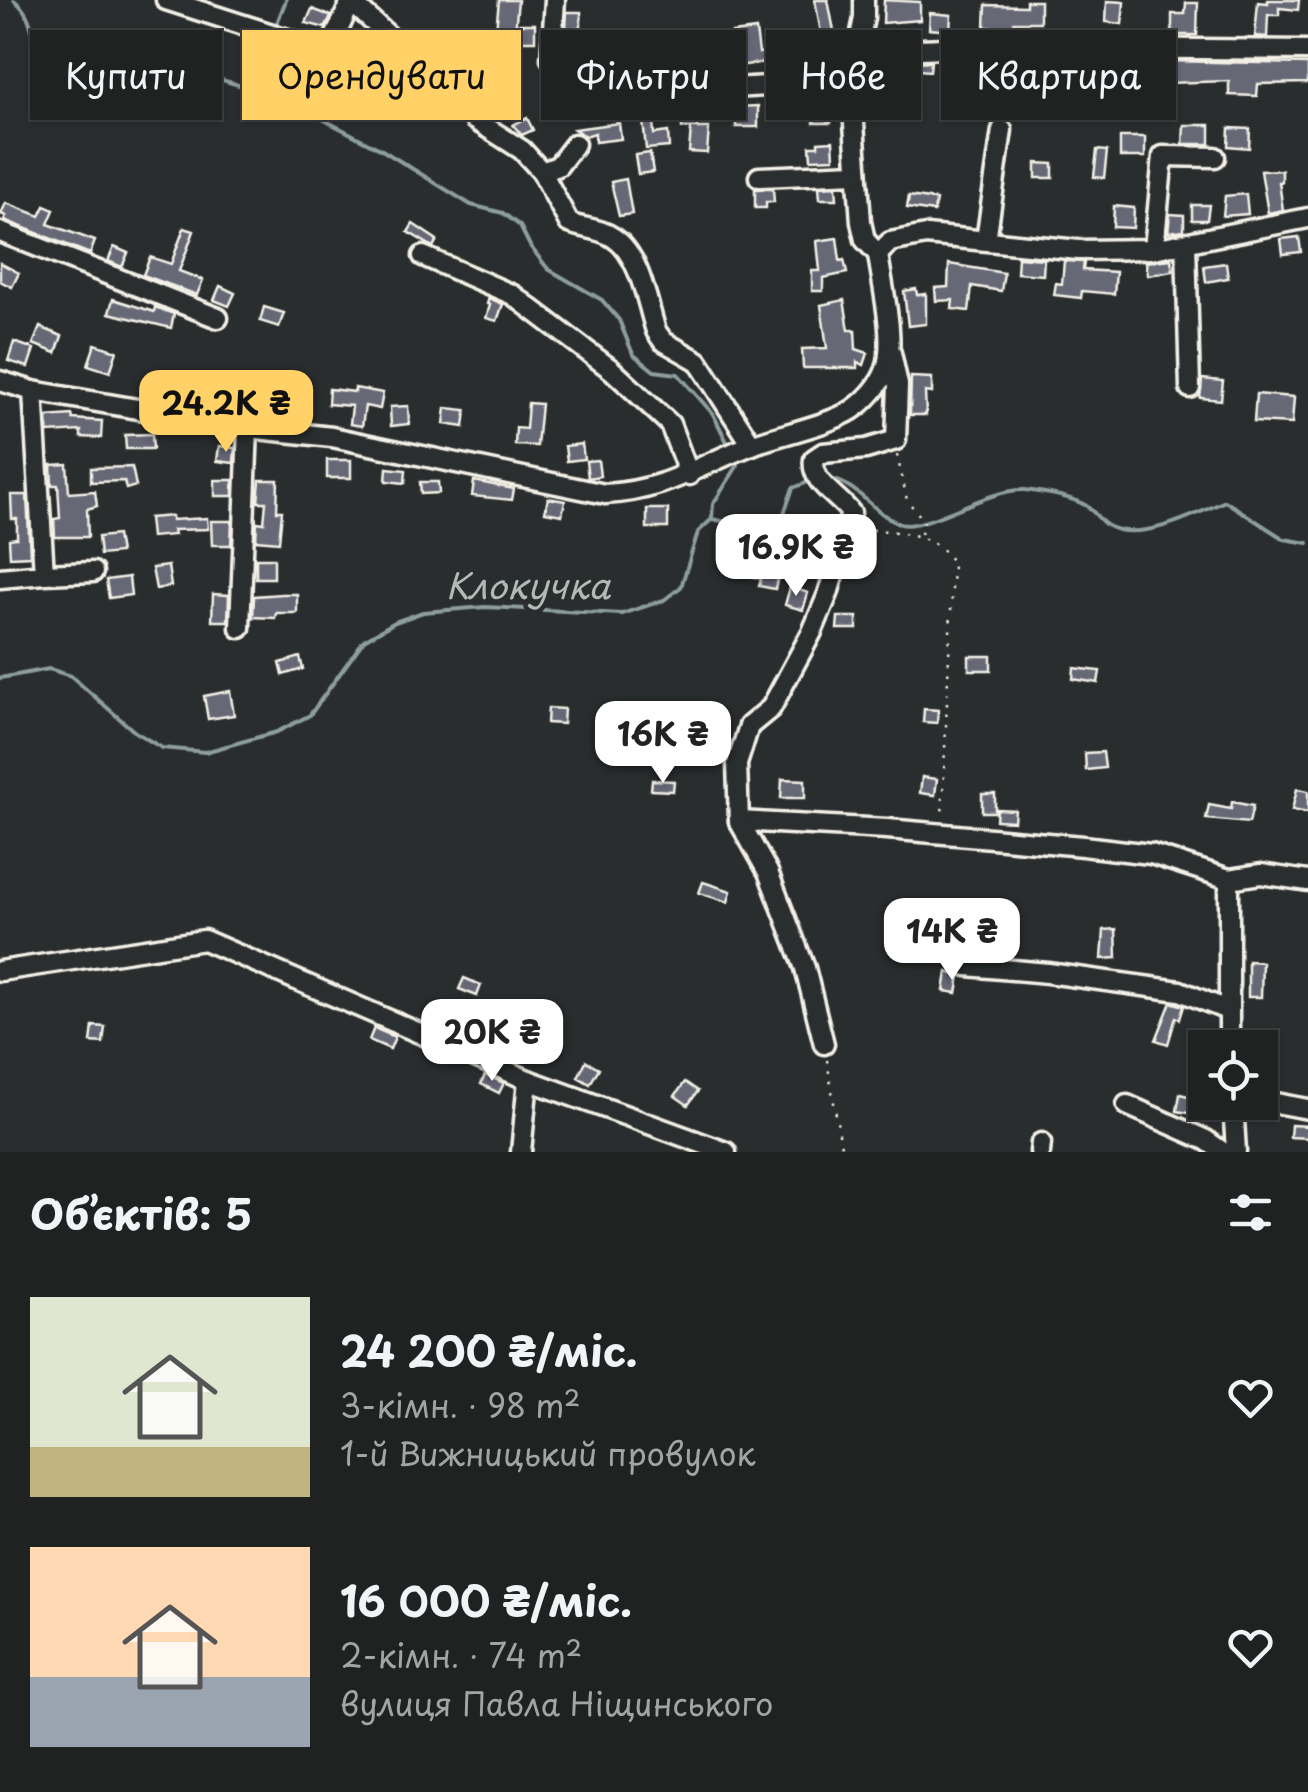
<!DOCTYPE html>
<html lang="uk">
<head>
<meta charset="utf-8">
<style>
  :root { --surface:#202222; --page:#282a2a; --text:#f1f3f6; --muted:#a2a4a5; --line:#3d3f40; --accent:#ffd166 }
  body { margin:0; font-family:"Playpen Sans",sans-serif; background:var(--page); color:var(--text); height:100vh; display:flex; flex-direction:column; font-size:38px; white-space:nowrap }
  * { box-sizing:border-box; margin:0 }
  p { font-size:32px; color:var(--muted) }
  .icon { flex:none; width:55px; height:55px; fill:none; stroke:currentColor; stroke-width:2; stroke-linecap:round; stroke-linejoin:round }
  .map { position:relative; height:1152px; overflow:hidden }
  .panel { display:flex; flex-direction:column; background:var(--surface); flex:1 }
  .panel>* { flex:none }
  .guide { position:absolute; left:30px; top:30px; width:1250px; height:90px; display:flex; gap:20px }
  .buttons { position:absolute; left:1188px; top:1030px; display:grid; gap:20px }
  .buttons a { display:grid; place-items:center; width:90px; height:90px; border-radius:0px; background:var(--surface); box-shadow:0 2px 8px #0004,0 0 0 2px var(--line); font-size:50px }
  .price { position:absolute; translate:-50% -85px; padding:0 22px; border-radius:20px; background:#fff; color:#222; font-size:32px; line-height:65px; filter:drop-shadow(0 2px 5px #0008) }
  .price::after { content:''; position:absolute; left:50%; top:60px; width:30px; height:22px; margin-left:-15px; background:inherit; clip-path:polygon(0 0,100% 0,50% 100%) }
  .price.active { background:var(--accent); color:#111 }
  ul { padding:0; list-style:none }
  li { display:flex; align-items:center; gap:30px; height:250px; padding:0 30px }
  li span { display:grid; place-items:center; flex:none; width:280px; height:200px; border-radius:0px; color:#555 }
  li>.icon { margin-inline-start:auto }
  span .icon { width:120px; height:120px; fill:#fffc; stroke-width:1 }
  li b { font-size:42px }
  h2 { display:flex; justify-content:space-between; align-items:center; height:120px; padding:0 30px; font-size:42px }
  .tag { padding:0 35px; border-radius:0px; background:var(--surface); box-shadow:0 2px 8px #0004,0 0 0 2px var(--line); font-size:35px; line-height:90px }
  .tag.active { background:var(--accent); color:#111 }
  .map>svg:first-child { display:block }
</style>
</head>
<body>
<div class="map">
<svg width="1308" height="1152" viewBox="0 0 1308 1152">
  <rect width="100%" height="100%" fill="#2a2d2e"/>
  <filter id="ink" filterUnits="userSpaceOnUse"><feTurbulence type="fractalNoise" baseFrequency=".01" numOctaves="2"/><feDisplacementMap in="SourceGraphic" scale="20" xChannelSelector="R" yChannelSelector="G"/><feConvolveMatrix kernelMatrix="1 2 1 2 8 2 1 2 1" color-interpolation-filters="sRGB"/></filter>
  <g filter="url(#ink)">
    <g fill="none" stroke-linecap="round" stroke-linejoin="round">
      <g stroke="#8d9e9d" stroke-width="4">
        <path d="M14 0C30 12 32 30 36 49L60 57 105 53 149 66 183 68 284 99 382 150 471 205 503 213 520 226 530 246 548 269 602 300 619 320 633 354 654 371 678 374 713 414 730 448"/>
        <path d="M275 28 286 0"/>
        <path d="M271 39 268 53 280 72 284 99"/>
        <path d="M830 479C859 484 874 515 901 524 925 531 988 488 1025 490 1041 492 1071 497 1085 505 1094 510 1099 521 1108 526 1139 543 1195 515 1225 501L1284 539 1308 543"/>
        <path d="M712 518 713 504 738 465 734 457"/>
        <path d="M0 678 49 669 71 676 135 732 162 748 205 752 277 732 310 715 364 640 395 622 423 612 485 607 622 614 664 600 681 587 698 532 712 519 761 529 781 522 793 488 811 481"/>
      </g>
    </g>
    <g fill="#666776" stroke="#f4f1e8" stroke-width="2.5">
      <path d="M499 0H518L515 31 496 30Z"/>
      <path d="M815 0H828L834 31 821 33Z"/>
      <path d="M884 0 920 2V20L883 23Z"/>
      <path d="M1268 0H1299L1298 10 1279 8V15H1268L1267 37 1255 36 1258 2 1268 3Z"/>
      <path d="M1026 1H1040V22H1014V28L985 27 986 5 1026 6Z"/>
      <path d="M1107 1 1124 2 1122 24 1106 22Z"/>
      <path d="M1186 3H1198L1197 35H1172V14H1185Z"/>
      <path d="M312 9 331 16 325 28 306 23Z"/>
      <path d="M567 12H581V28H566Z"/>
      <path d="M930 13 951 15 950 31 929 29Z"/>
      <rect x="517" y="24" width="18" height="17"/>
      <path d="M756 30 759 53 765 52 766 62 738 66 739 75 729 76 728 67 737 66 732 33Z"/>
      <path d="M814 38 817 59 798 62 794 41Z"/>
      <path d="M712 44 713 61 683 62 682 46Z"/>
      <path d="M383 48 408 70 405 75 377 59Z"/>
      <path d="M643 58 645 76H650L651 87 628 89 630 104 621 105 618 88 626 87 623 60Z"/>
      <path d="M996 60 1128 61V78L1138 79V90H1108L1102 81H1089V78L996 79Z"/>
      <path d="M931 61 930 71 906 69V73L881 75 880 65Z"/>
      <path d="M1168 61 1308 64V83L1258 84 1257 96 1229 95V81L1168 83Z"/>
      <path d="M831 105V123H814V106Z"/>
      <path d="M758 106V127H736V107Z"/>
      <path d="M681 107H696L697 128H692H709L707 153 689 152 691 128H682Z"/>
      <path d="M527 118 533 130 522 135 513 125Z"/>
      <path d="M653 120 654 134 668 132 669 147 646 149 643 121Z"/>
      <path d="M619 123 621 139 595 142V133L585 136 574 129Z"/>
      <path d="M1184 125H1210V144H1183Z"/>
      <path d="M1229 128 1250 129 1249 148 1228 146Z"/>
      <rect x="1120" y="137" width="25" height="20"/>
      <path d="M833 141 834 158 811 159 810 146H818V142Z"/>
      <path d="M1097 150 1107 151 1104 178 1094 177Z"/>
      <path d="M650 153 653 172 638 174 635 155Z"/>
      <path d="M1036 163 1053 164V178H1036Z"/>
      <path d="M1282 170V182H1279L1283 210 1268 213 1261 171Z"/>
      <path d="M626 179 632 214 619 216 611 182Z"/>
      <path d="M836 186 837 199H820L819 187Z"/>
      <path d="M755 189H773L774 202H766V208H755Z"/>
      <path d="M1246 194 1248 214 1223 216 1225 196Z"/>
      <path d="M909 196 936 200 934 212 907 208Z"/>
      <path d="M6 203 40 216 45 206 54 210 48 224 95 241 90 254 4 220 6 216 1 214Z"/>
      <path d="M1192 205H1209L1207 220H1192Z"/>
      <path d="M1114 206 1134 208 1133 228 1113 227Z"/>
      <path d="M1170 214 1184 215V230L1168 232Z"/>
      <path d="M413 224 437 240 433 247 408 232Z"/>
      <path d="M184 228 194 231 179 271 203 280 197 295 143 275 150 257 171 264Z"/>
      <path d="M1299 237 1301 252 1283 254 1281 239Z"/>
      <path d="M837 238 840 261 844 260 847 273 823 278V291H812V271H820L817 241Z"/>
      <path d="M114 247 128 253 122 267 108 261Z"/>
      <path d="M1018 257 1044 259 1043 275 1017 273Z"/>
      <path d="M1171 259 1173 271 1148 275 1146 262Z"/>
      <path d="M1064 261 1084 262 1083 270 1116 272 1114 294 1082 291 1081 298 1054 295 1056 283 1062 284Z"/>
      <path d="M0 263 19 273 12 287 0 281Z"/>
      <path d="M1226 263 1228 278 1206 282 1204 266Z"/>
      <path d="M949 264 1004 273 1001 291 972 286 969 311 952 309 953 300 936 301 935 288 948 287Z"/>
      <path d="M220 286 235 293 229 306 214 300Z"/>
      <path d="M916 289 917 295 926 294V324L908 326 904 291Z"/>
      <path d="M489 298 503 304 497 321 486 318 490 305 487 304Z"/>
      <path d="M113 299 154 312 155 307 174 314 171 328 109 313Z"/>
      <path d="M844 300 849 330H855L856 349 868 353 864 365 857 362V368H803L802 349 827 348 821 305Z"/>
      <path d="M264 307 284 313 279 327 260 321Z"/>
      <path d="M40 327 62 336 56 353 33 344Z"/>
      <path d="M14 342 34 349 28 367 8 361Z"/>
      <path d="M95 344 117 351 110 372 88 365Z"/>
      <path d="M911 377 932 378V393L925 392 926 415H910Z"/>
      <path d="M175 378 204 382 202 393 174 388Z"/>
      <path d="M1202 379 1223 381 1221 400 1200 398Z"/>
      <path d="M355 388 383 393 380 409 365 406 362 426 350 424 352 406 328 404 329 389 355 392Z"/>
      <rect x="280" y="390" width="21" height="16"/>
      <path d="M1256 394 1294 397 1292 424 1254 422Z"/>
      <path d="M528 403 541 404 537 446 515 445 516 428 526 429Z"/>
      <path d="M408 406 409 424 391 426 390 407Z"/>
      <path d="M446 408 466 410 464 427 444 424Z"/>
      <path d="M72 415 73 419 102 421 101 438 81 437V431L48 433 47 417Z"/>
      <path d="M152 434 153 449H126L125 435Z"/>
      <path d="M582 444 584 459 567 461 565 446Z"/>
      <path d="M219 446 235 448 234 463 217 461Z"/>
      <rect x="327" y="460" width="24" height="18"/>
      <path d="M598 460 600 476 588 478 586 461Z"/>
      <path d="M67 464 69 493 95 491 97 506 87 509 88 537H55L54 519 60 518 58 485H52L51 465Z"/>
      <path d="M132 467 136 486 126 489 124 481 91 482V468Z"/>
      <path d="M387 468 406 470 405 483 386 481Z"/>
      <rect x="215" y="480" width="18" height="16"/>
      <path d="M260 480H278L277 511H282L279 542 256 540 257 522 264 523 266 502H258Z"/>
      <path d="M474 481 514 489 512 500 472 496Z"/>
      <path d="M420 482H438L439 493 421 494Z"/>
      <path d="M11 495H27L30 556 10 557 9 539 17 538V519H12Z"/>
      <path d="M548 498 565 501 562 515 545 512Z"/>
      <rect x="647" y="509" width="21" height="19"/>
      <path d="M172 516V520L207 518 208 529 173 530 174 535 151 537 149 518Z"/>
      <path d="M211 521H232L231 545H212Z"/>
      <path d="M806 526 824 528 820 556H824L823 566 808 564 809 554 798 553 799 539H804Z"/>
      <path d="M117 535 120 553 100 555 98 537Z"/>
      <rect x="256" y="558" width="18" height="20"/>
      <path d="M751 562 780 570 775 589 759 586 761 579 747 575Z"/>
      <path d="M168 566 171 586 156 589 152 568Z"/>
      <path d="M129 577 131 595 109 598 106 580Z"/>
      <path d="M790 587 808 593 803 610 785 605Z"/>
      <path d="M213 594 229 595 228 621H212Z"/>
      <path d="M282 594H297V613H276L275 618 253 617 254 596Z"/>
      <path d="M838 617H857V629H837Z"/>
      <rect x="969" y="656" width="22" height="14"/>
      <path d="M300 657 303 669 283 675 280 663Z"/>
      <path d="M1074 668 1100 671 1098 683 1073 679Z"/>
      <path d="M230 691 234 715 208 719 204 696Z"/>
      <path d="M548 708 564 709 563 724 547 723Z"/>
      <path d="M924 709 938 710 937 723 923 722Z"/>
      <path d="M698 725 716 728 714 741 696 737Z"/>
      <path d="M1103 752 1105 768 1086 770 1085 753Z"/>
      <path d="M922 777 937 779 935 795 920 793Z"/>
      <path d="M782 779 805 780V798H781Z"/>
      <path d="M652 780 674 781 673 791 651 790Z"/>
      <path d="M1297 789 1308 791V813L1292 810Z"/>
      <rect x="982" y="794" width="13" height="18"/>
      <path d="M1232 802 1253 806 1249 823 1206 819 1209 805 1231 809Z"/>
      <path d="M997 809 1015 810 1014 821 996 820Z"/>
      <path d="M703 882 731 891 728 902 699 893Z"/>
      <path d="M1116 929 1117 958 1102 959 1104 930Z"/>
      <path d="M1248 961 1262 962 1261 997H1248Z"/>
      <path d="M947 972 960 976 957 993 944 991Z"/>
      <path d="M464 978 481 985 477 996 459 989Z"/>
      <path d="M1171 1002 1184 1006 1180 1019 1176 1017 1168 1044 1156 1040Z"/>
      <path d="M477 1021 510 1037 506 1046 473 1029Z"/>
      <path d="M93 1026 105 1027 103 1043 91 1042Z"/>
      <path d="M374 1028 395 1037 390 1049 369 1040Z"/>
      <path d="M586 1061 599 1068 590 1084 578 1077Z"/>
      <path d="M485 1075 504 1083 499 1093 481 1084Z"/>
      <path d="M685 1082 698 1091 688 1105 675 1096Z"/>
      <path d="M1180 1094 1192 1097 1189 1113 1177 1111Z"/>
      <path d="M1291 1125 1308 1126V1138L1290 1137Z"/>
    </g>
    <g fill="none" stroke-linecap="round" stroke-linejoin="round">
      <g stroke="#f4f1e8" stroke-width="25">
        <g id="minor">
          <path d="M166 0 328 52 351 2"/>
          <path d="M349 0 435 78 475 120 522 150 542 172 569 223C584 229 600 228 614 238 640 255 647 303 656 331L663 341 698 361 752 445"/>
          <path d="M864 0V18L851 81 861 222 865 240 878 254"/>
          <path d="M856 57 896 50 969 47 1308 50"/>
          <path d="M551 59 555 0"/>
          <path d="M667 92 851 81"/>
          <path d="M542 172 558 166 575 144"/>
          <path d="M759 177 857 173"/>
          <path d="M0 232 218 318"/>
          <path d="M986 240 1002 130"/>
          <path d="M1186 244 1190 388"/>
          <path d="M1154 249 1163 156 1215 157"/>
          <path d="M423 256 513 295 612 370 670 424 689 475"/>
          <path d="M0 381 33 391 248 428 332 437 605 494C667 491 702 463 757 443 783 434 830 424 852 410 866 401 881 384 886 369 896 340 882 285 878 254L890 242 926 235 1079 250 1154 249 1308 218"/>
          <path d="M44 574 93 572"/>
          <path d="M0 578 44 574 33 391"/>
          <path d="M240 628 248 428"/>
          <path d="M739 821 887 829 1083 846 1151 854 1229 879 1261 874 1308 881"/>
          <path d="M1229 879V1048"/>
          <path d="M967 966 1048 973 1180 991 1227 1010"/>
          <path d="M0 971 204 940 528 1080 726 1152"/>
          <path d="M824 1044 805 968 768 872 739 821 737 764 749 726 771 708 812 632 828 594 851 513C838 495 810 483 814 459L823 453 866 449 896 440 898 385 891 353"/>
          <path d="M1260 1100 1308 1109"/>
          <path d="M1233 1102 1236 1152"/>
          <path d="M1127 1105 1206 1140 1223 1152"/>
          <path d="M521 1152 528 1080"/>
          <path d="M1040 1152 1041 1143"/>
        </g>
      </g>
      <g stroke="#f4f1e8" stroke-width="2.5" stroke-dasharray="2.5 8" stroke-linecap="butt">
        <path d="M897 455 907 500 924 521 921 534"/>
        <path d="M862 529C896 532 936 531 953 564L942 817"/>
        <path d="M827 1060 842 1152"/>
      </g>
      <use href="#minor" stroke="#2a2d2e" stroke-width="18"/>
    </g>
  </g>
  <g text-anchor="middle" stroke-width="9" stroke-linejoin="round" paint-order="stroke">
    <g font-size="35" font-style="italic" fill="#b0bab6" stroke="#2a2d2e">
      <text x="528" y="599">Клокучка</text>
    </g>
  </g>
</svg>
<div class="buttons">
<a><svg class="icon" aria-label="locate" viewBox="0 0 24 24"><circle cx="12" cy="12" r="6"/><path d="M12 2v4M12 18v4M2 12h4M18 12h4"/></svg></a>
</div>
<b class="price active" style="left:226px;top:455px">24.2K ₴</b>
<b class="price" style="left:796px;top:599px">16.9K ₴</b>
<b class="price" style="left:663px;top:786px">16K ₴</b>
<b class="price" style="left:952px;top:983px">14K ₴</b>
<b class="price" style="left:492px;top:1084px">20K ₴</b>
<div class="guide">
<a class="tag">Купити</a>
<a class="tag active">Орендувати</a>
<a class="tag">Фільтри</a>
<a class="tag">Нове</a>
<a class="tag">Квартира</a>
</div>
</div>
<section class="panel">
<h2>Об’єктів: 5<svg class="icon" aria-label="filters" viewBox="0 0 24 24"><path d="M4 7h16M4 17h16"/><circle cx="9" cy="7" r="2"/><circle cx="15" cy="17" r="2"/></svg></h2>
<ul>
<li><span style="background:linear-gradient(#dfe7d0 75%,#c2b280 0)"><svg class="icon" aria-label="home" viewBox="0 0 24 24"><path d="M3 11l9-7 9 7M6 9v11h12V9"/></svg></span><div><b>24 200 ₴/міс.</b><p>3-кімн. · 98 m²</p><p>1-й Вижницький провулок</p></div><svg class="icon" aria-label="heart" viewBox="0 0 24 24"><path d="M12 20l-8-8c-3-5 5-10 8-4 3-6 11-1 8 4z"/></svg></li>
<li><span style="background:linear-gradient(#ffd9b3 65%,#9aa5b1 0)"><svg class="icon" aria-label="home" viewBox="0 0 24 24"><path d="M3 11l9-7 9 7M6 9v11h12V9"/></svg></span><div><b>16 000 ₴/міс.</b><p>2-кімн. · 74 m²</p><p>вулиця Павла Ніщинського</p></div><svg class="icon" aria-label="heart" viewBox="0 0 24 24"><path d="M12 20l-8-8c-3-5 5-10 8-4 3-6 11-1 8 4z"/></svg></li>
</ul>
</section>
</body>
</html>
